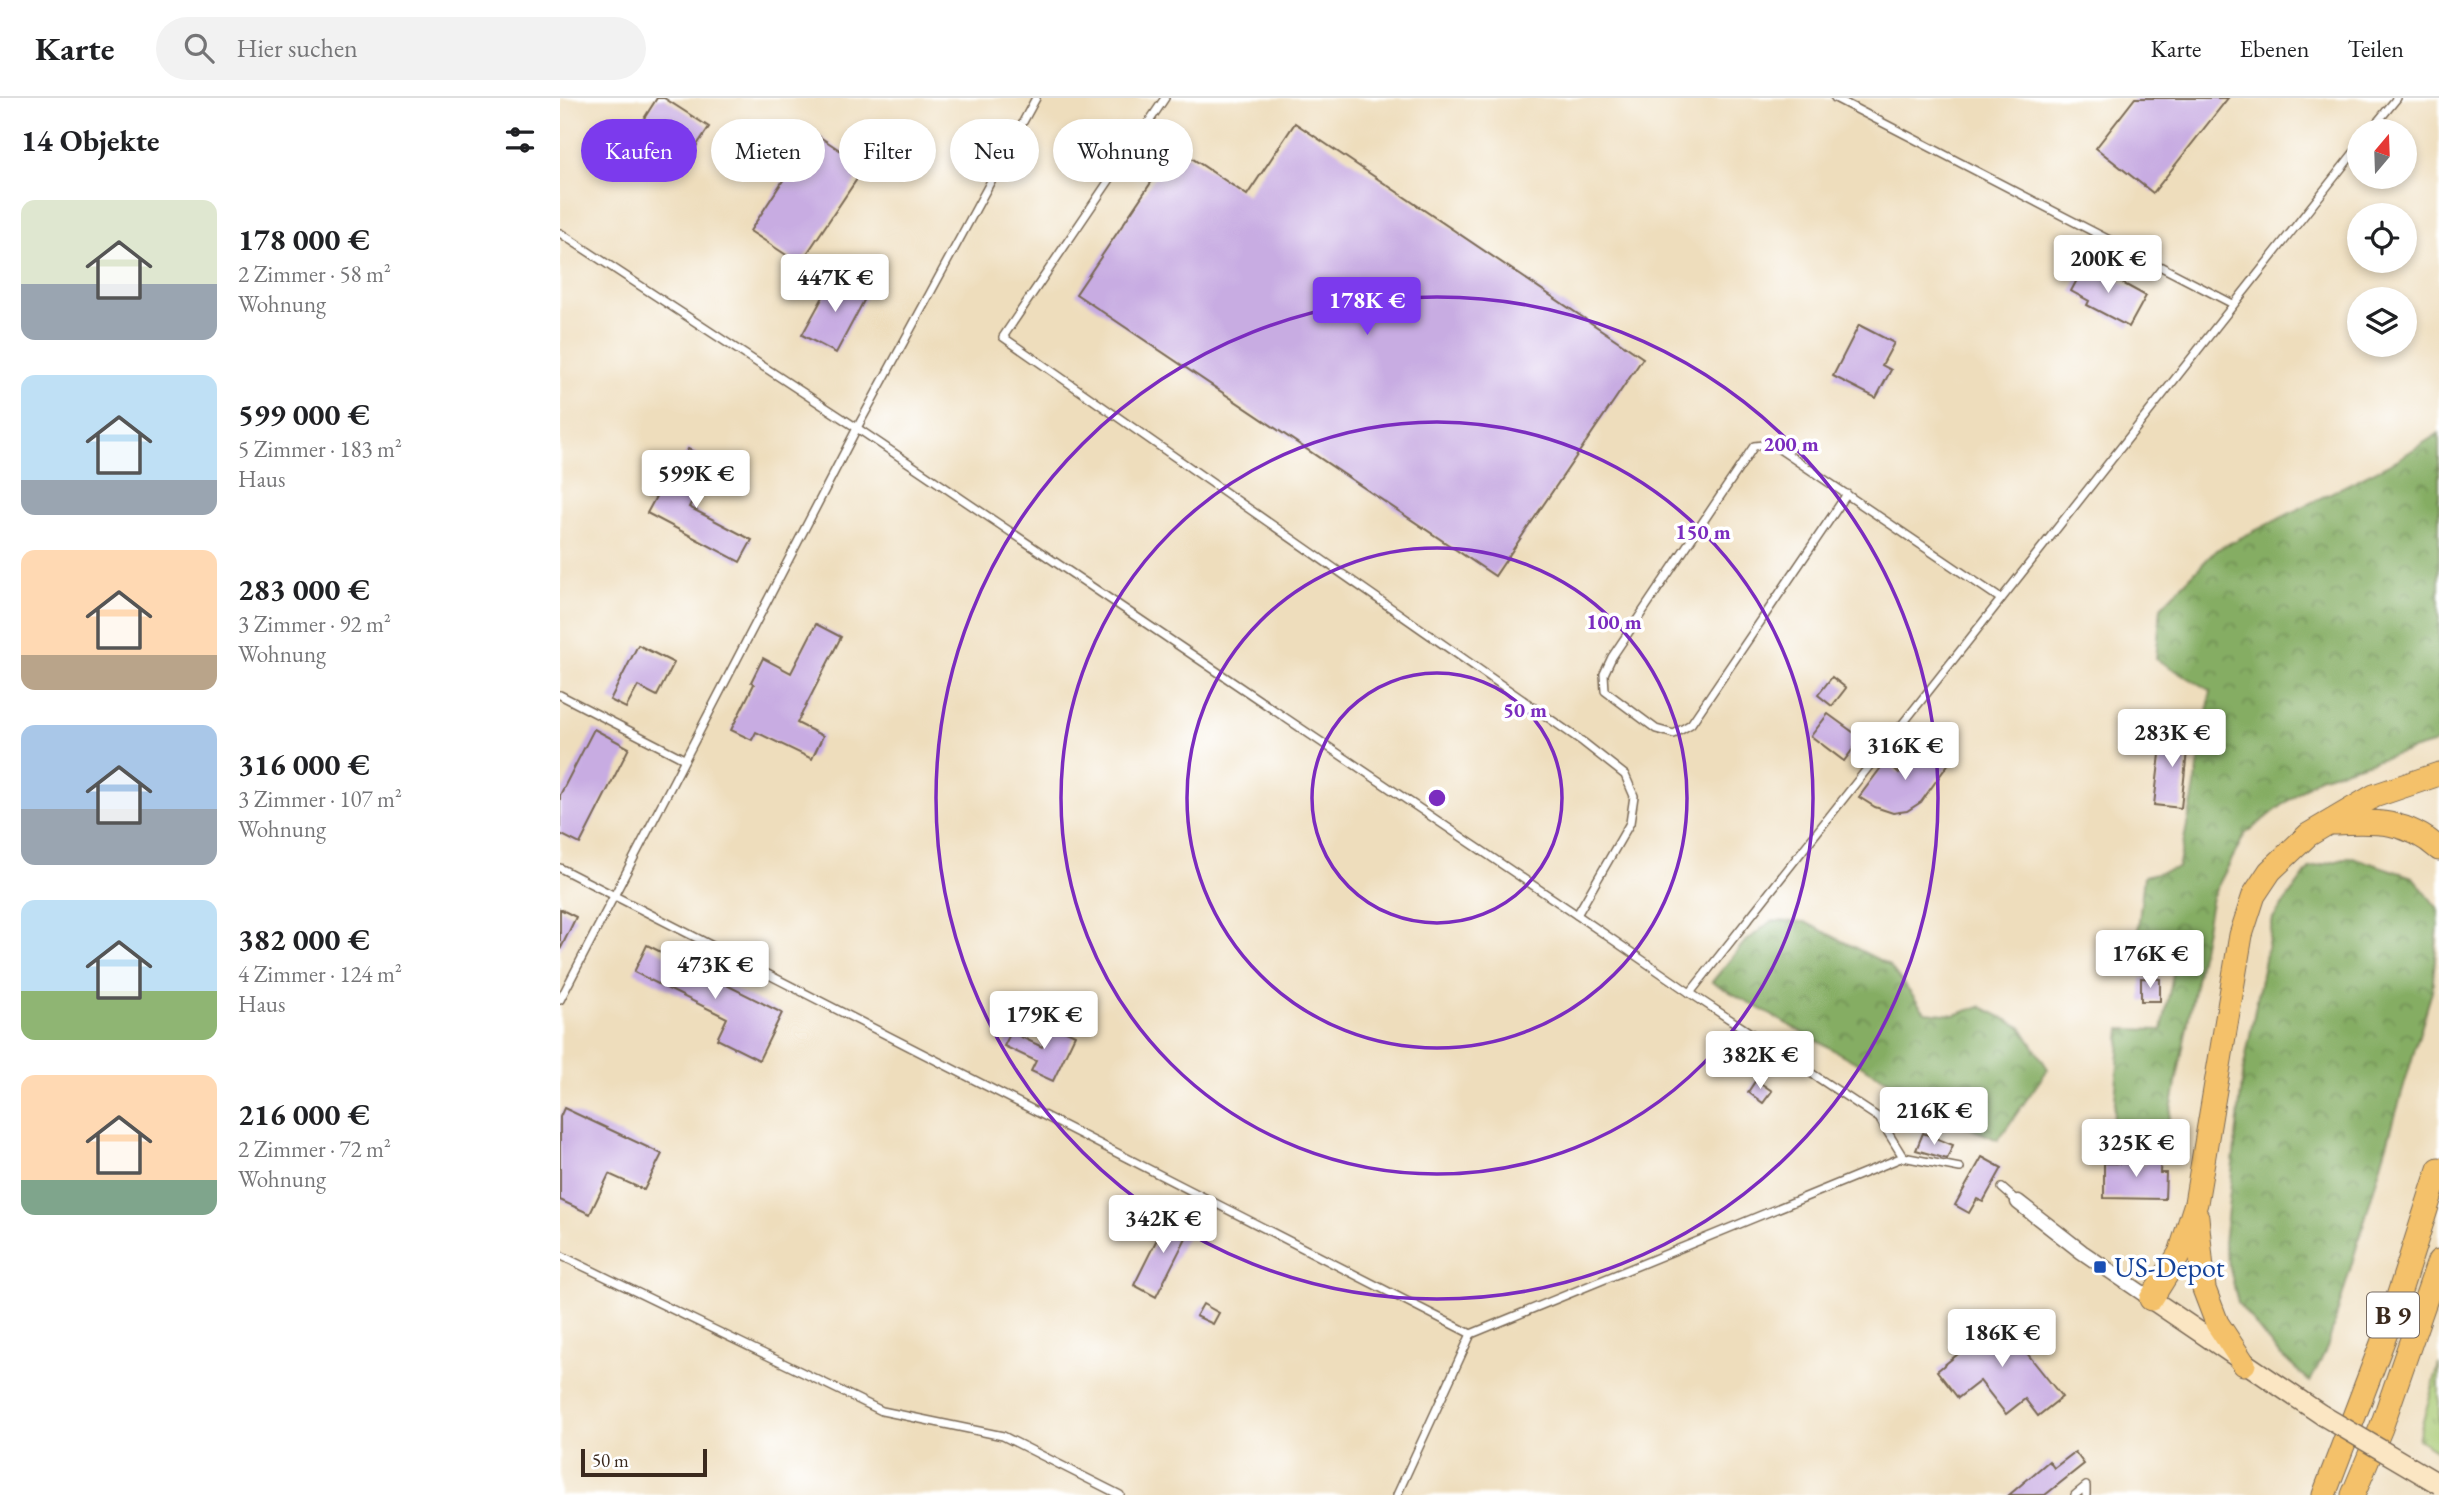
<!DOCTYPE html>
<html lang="de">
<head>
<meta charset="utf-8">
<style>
  :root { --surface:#fff; --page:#f2f2f2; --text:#202124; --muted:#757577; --line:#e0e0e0; --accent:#7c3aed }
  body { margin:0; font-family:"EB Garamond",serif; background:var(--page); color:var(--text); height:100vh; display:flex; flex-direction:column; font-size:26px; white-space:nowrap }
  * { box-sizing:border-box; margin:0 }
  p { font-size:23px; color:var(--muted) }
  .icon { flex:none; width:38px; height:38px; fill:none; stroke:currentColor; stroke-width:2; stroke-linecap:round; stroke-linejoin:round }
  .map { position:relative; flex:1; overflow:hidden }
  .drawer { display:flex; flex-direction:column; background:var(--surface); width:560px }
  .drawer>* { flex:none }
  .top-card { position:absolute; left:21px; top:21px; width:665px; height:63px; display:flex; gap:14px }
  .needle { width:46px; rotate:19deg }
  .buttons { position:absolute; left:1787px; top:21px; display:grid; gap:14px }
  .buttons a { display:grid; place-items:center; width:70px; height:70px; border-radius:50%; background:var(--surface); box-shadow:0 4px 10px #0003; font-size:35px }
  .scale { position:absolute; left:21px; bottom:18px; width:126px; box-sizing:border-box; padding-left:7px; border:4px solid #3b2a1e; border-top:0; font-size:19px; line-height:24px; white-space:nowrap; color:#3b2a1e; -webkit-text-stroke:5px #fff; paint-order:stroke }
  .price { position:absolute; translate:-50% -60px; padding:0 16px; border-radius:7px; background:#fff; color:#222; font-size:23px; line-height:46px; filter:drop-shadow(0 2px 4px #0008) }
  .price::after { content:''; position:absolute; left:50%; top:42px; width:21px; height:16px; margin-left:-10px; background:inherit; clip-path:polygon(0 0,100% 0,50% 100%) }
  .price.on { background:var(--accent); color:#fff }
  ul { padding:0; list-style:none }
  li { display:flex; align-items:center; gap:21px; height:175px; padding:0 21px }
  li span { display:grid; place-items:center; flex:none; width:196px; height:140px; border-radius:14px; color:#555 }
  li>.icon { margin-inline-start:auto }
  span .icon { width:84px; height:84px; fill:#fffc; stroke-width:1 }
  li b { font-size:30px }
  h2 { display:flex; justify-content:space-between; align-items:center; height:84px; padding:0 21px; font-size:30px }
  .pill { padding:0 24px; border-radius:32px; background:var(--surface); box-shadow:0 4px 10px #0003; font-size:24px; line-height:63px }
  .pill.on { background:var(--accent); color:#fff }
  header { display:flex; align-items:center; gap:42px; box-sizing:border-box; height:98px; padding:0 35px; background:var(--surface); border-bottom:2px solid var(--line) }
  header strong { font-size:33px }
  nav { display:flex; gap:38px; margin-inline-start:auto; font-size:24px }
  .search { width:490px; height:63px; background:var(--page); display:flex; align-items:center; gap:18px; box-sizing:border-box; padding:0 24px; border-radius:38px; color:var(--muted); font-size:26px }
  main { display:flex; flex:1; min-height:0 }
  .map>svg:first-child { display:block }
</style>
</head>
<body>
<header>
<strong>Karte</strong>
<div class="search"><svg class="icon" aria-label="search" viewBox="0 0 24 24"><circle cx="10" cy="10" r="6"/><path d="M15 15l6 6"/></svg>Hier suchen</div>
<nav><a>Karte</a><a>Ebenen</a><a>Teilen</a></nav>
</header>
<main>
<section class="drawer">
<h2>14 Objekte<svg class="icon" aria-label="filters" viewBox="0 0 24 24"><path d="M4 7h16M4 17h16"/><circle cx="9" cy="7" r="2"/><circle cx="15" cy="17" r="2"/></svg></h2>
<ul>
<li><span style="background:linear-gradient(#dfe7d0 60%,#9aa5b1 0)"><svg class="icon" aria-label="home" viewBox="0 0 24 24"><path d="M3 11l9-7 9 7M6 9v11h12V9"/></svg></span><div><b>178 000 €</b><p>2 Zimmer · 58 m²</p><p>Wohnung</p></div></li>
<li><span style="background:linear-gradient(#bfe0f5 75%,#9aa5b1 0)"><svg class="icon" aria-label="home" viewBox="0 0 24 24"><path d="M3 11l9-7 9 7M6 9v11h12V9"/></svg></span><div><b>599 000 €</b><p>5 Zimmer · 183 m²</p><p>Haus</p></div></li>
<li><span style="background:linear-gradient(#ffd9b3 75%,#b9a48a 0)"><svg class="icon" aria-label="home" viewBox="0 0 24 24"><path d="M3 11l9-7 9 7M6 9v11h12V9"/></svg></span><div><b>283 000 €</b><p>3 Zimmer · 92 m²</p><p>Wohnung</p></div></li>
<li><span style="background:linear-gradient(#a9c7e8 60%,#9aa5b1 0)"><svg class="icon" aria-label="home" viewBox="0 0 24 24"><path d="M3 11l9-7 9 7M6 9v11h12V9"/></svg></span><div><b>316 000 €</b><p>3 Zimmer · 107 m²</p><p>Wohnung</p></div></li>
<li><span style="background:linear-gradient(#bfe0f5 65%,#8fb573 0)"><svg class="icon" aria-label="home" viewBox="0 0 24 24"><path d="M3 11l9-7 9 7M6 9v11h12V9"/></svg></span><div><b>382 000 €</b><p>4 Zimmer · 124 m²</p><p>Haus</p></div></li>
<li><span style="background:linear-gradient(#ffd9b3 75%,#7fa58c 0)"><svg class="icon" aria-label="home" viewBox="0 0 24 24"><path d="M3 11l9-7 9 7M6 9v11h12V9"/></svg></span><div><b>216 000 €</b><p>2 Zimmer · 72 m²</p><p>Wohnung</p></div></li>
</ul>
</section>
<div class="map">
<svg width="1879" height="1397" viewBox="0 0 1879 1397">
  <defs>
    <pattern id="grass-tufts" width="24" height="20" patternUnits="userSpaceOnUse" patternTransform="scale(1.75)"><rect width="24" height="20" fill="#a7c972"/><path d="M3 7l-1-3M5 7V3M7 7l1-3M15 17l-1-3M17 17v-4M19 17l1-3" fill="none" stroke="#89a35d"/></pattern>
    <pattern id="forest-crowns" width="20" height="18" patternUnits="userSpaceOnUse" patternTransform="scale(1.75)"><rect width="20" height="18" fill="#85ad64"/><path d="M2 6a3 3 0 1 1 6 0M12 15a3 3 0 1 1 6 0" fill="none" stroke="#6e8d52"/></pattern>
  </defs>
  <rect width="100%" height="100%" fill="#fff"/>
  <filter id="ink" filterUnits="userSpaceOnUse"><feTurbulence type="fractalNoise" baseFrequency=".0143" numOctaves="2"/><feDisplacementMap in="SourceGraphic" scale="14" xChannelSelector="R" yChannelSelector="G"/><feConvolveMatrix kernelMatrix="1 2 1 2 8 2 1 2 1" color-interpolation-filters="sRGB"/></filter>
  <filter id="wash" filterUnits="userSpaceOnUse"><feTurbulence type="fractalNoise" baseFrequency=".00686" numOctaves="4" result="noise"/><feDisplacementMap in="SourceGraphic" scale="28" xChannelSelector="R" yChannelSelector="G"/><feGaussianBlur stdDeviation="1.57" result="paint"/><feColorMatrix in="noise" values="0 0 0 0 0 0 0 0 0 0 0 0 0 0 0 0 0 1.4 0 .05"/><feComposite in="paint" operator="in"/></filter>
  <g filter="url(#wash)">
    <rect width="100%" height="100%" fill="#eeddbc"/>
    <path fill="url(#grass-tufts)" stroke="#717a48" stroke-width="2" d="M1879 1266V1354L1858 1341Z"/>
    <g fill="url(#forest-crowns)" stroke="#606c41" stroke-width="2">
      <path d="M1879 335V644L1759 679 1685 736 1652 799 1605 1043 1551 1050 1561 931 1602 932 1614 871 1575 859 1584 778 1618 770 1633 699 1651 593 1596 561 1601 509 1656 452 1837 362Z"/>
      <path d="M1792 759 1853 779 1879 812V817L1872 893 1767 1250 1750 1284 1717 1254 1678 1205 1664 1146 1684 968 1713 820 1750 770Z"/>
      <path d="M1211 823 1245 824 1329 867 1365 914 1395 917 1420 908 1461 929 1488 971 1438 1042 1407 1029 1370 1006 1152 884 1183 846Z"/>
    </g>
    <g id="blocks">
      <g fill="#c8ace2">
        <path d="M97 0H104L149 29 127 62 78 30Z"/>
        <path d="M1575 0H1668L1593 95 1536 50Z"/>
        <path d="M735 25 1083 260 935 478 516 196 615 49 687 97Z"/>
        <path d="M254 35 305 69 240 166 190 133Z"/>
        <path d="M1526 165 1586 198 1569 229 1527 207 1529 203 1511 193Z"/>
        <path d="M275 177 308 195 276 255 242 237Z"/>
        <path d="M1299 227 1334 245 1322 267 1331 272 1316 300 1273 278Z"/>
        <path d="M128 351 152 364 129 409 192 442 180 464 87 415 99 393 104 396Z"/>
        <path d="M256 526 281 539 237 625 263 638 252 661 196 634 192 642 171 632 194 586 191 584 203 560 231 575Z"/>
        <path d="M78 547 114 565 97 598 78 588 66 610 50 602Z"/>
        <path d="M1272 579 1286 590 1272 608 1258 597Z"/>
        <path d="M1268 616 1301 640 1284 663 1251 638Z"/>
        <path d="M34 631 69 650 20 746 0 736V697Z"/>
        <path d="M1603 631 1629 634 1621 710 1594 707Z"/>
        <path d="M1368 645 1385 654 1380 660 1389 665 1361 704 1347 713 1333 715 1315 709 1299 699 1326 663 1339 675 1347 663 1353 668Z"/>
        <path d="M0 811 16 819 0 852Z"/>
        <path d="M87 847 222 915 199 962 157 941 167 920 74 874Z"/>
        <path d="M1581 880 1600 881V903H1581Z"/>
        <path d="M493 927 515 937 493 983 471 973 476 963 444 948 451 934 482 949Z"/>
        <path d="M1196 982 1212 993 1203 1005 1188 994Z"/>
        <path d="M4 1010 102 1056 84 1092 49 1076 30 1116 0 1102V1019Z"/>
        <path d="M1363 1035 1393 1047 1387 1061 1356 1052Z"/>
        <path d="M1586 1052H1601L1600 1075H1606L1605 1101 1544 1100V1065L1585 1066Z"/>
        <path d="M1422 1059 1442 1070 1423 1104 1417 1101 1409 1115 1395 1107Z"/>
        <path d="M610 1115 633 1126 596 1199 574 1187Z"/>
        <path d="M643 1206 659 1215 653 1226 636 1218Z"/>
        <path d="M1450 1214 1472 1241 1462 1249 1502 1299 1478 1318 1465 1301 1446 1316 1420 1283 1398 1300 1377 1273Z"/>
        <path d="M1515 1354 1524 1366 1485 1397H1449L1489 1363 1494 1370Z"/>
      </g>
    </g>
  </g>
  <g filter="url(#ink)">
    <use href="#blocks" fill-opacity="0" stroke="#7a6955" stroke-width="2"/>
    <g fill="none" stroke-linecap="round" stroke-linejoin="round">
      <g stroke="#7a6955" stroke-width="10">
        <g id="service">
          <path d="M605 0 443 239 1023 644 1065 677 1074 698 1070 725 1017 817"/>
          <path d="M1275 0 1673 206"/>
          <path d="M1810 33 1837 0"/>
          <path d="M0 135 297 330 1017 817 1130 895 1319 1020 1343 1059"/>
          <path d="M1287 396 1131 626 1114 636 1096 631 1045 593 1044 576 1052 559 1194 348 1212 346 1441 501"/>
          <path d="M0 597 124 661"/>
          <path d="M0 770 911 1236 1343 1059 1400 1070"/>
          <path d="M1130 895 1799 48"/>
          <path d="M0 902 297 330 476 0"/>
          <path d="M1442 1090 1458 1104"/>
          <path d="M0 1157 322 1313 443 1338 560 1397"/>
          <path d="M837 1397 911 1236"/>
          <path d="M1515 1397 1526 1388V1397"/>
        </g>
      </g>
      <g stroke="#7a6955" stroke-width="17">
        <path id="minor" d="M1458 1104 1522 1154 1591 1201"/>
      </g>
      <g stroke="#7a6955" stroke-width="22">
        <path id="secondary" d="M1591 1201 1762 1317"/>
      </g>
      <g stroke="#7a6955" stroke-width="25">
        <g id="trunk">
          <path d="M1773 725C1814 723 1846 721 1879 751"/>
          <path d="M1637 1119 1644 1191 1657 1225 1684 1266"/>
          <path d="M1591 1201 1620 1155 1636 1105 1681 837 1694 797 1710 773 1748 737 1814 698 1879 676"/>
          <path d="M1764 1397 1829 1227 1879 1071"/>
          <path d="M1793 1397 1821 1330 1879 1163"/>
        </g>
      </g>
      <use href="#service" stroke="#fff" stroke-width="7"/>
      <use href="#minor" stroke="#fff" stroke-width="14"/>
      <use href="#secondary" stroke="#fbe6c3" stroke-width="19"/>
      <use href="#trunk" stroke="#f4c16a" stroke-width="23"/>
      <g stroke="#7a6955" stroke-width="22" stroke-linecap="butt">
        <path id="secondary-bridge" d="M1762 1317 1879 1386"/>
      </g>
      <use href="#secondary-bridge" stroke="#fbe6c3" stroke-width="19"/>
    </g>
  </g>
  <g fill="none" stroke="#7b2cbf" stroke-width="3.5">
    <circle cx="877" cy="700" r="125"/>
    <circle cx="877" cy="700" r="250"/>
    <circle cx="877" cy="700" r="376"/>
    <circle cx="877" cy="700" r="501"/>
  </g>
  <rect fill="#1a4fb4" stroke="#fff" stroke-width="2.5" x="1533" y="1162" width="14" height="14" rx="3.5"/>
  <g text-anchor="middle" stroke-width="7" stroke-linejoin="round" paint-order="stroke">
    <rect fill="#fff" stroke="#766a62" stroke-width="2" x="1807" y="1194.5" width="52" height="45" rx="5"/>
    <g font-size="26" font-weight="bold" fill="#3b2a1e">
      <text x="1833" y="1226">B 9</text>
    </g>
    <g font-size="28" fill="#164399" stroke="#fff" text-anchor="start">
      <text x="1554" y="1179">US-Depot</text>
    </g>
  </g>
  <circle cx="877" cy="700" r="10" fill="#7b2cbf" stroke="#fff" stroke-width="3.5"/>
  <g font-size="21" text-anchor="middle" font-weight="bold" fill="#7b2cbf" stroke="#fff" stroke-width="7" stroke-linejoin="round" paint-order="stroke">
    <text x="1231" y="353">200 m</text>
    <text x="1143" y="441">150 m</text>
    <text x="1054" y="531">100 m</text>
    <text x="965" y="619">50 m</text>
  </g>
</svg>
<div class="buttons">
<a><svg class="needle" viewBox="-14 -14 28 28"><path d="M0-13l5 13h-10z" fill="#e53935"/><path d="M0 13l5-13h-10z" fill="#757577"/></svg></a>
<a><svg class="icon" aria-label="locate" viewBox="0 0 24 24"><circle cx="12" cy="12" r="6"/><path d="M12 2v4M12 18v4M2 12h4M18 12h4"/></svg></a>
<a><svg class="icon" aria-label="layers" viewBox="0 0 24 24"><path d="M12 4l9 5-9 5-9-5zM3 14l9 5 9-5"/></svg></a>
</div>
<div class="scale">50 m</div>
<b class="price" style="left:1548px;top:197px">200K €</b>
<b class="price" style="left:275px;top:216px">447K €</b>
<b class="price on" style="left:807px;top:239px">178K €</b>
<b class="price" style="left:136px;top:412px">599K €</b>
<b class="price" style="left:1612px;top:671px">283K €</b>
<b class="price" style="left:1345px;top:684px">316K €</b>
<b class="price" style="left:1590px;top:892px">176K €</b>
<b class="price" style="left:155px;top:903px">473K €</b>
<b class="price" style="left:484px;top:953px">179K €</b>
<b class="price" style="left:1200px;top:993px">382K €</b>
<b class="price" style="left:1374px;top:1049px">216K €</b>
<b class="price" style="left:1576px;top:1081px">325K €</b>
<b class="price" style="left:603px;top:1157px">342K €</b>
<b class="price" style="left:1442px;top:1271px">186K €</b>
<div class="top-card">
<a class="pill on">Kaufen</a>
<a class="pill">Mieten</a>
<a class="pill">Filter</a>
<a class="pill">Neu</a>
<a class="pill">Wohnung</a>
</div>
</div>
</main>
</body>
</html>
